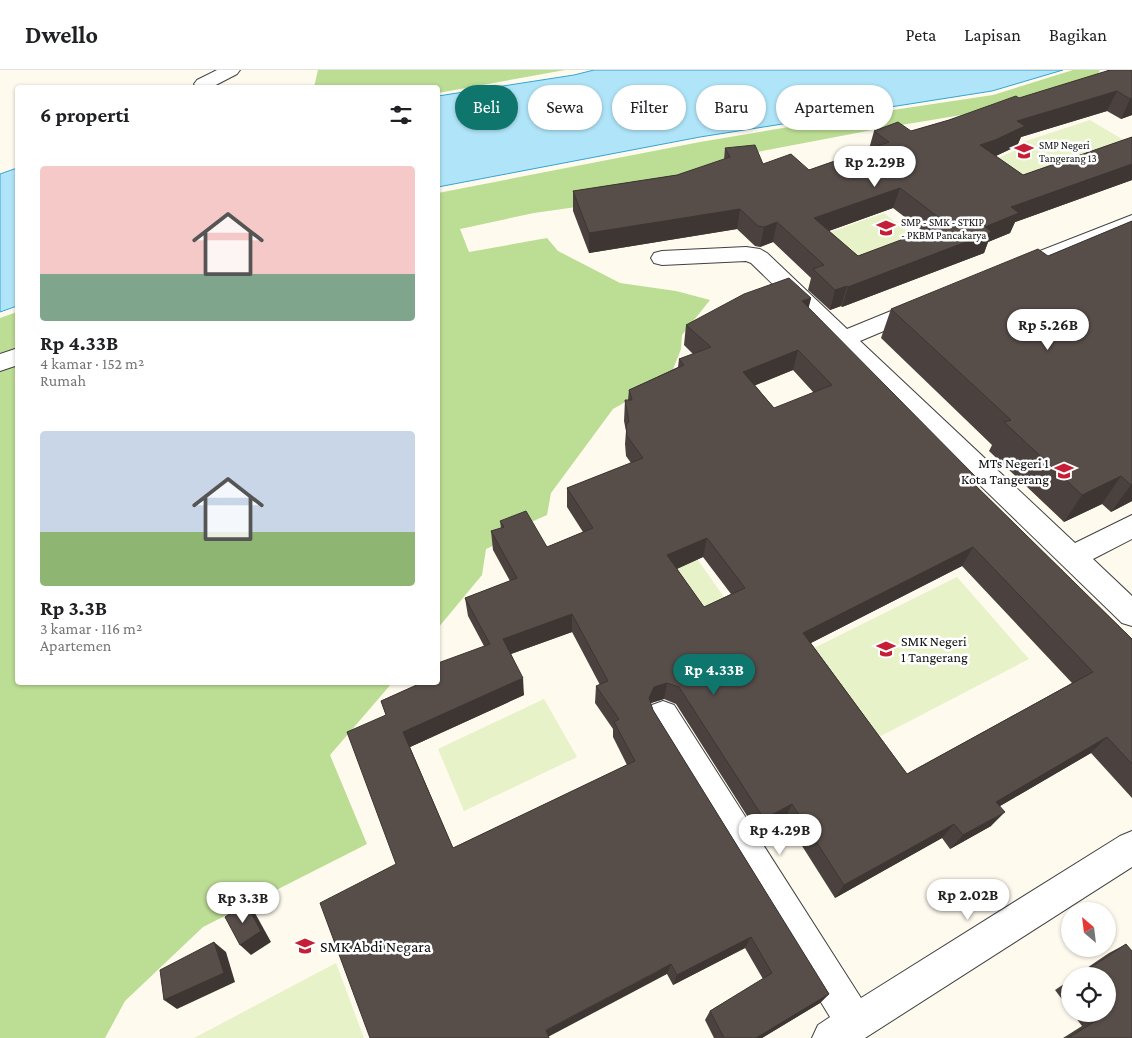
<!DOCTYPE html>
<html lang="id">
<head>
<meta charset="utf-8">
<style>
  :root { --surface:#fff; --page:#f6f6f6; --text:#202124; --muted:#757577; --line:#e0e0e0; --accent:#0f766e }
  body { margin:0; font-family:"Crimson Pro",serif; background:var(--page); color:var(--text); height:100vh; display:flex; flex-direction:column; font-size:19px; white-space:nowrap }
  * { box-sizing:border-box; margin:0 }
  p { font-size:16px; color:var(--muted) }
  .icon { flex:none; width:28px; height:28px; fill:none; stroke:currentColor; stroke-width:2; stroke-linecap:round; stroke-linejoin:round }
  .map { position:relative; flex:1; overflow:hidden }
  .panel { position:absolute; left:15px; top:15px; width:425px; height:600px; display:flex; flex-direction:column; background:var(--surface); border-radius:5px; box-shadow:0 1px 4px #0004 }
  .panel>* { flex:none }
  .top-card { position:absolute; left:455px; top:15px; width:475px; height:45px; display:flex; gap:10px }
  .needle { width:32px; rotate:332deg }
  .fabs { position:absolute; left:1061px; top:832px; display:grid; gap:10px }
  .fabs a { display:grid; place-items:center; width:55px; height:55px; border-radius:50%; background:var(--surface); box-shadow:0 1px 4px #0004; font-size:25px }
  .price { position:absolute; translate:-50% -42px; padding:0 11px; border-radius:18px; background:#fff; color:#222; font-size:16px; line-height:32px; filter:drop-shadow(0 1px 2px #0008) }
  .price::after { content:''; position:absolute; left:50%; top:30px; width:15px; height:11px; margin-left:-8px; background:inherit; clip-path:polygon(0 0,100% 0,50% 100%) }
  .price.active { background:var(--accent); color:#fff }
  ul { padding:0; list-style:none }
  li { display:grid; align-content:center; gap:10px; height:265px; padding:0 25px }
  li span { display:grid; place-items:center; height:155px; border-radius:5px; color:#555 }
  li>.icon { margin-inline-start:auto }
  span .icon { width:90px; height:90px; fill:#fffc; stroke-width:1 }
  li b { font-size:21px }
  h2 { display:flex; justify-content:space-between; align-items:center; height:60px; padding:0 25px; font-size:21px }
  .chip { padding:0 18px; border-radius:22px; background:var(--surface); box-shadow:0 1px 4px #0004; font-size:18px; line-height:45px }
  .chip.active { background:var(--accent); color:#fff }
  header { display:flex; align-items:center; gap:30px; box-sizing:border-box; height:70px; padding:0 25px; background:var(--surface); border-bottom:1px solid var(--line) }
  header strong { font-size:24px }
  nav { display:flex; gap:28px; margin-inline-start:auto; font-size:18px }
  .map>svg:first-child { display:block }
</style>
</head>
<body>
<header>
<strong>Dwello</strong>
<nav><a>Peta</a><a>Lapisan</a><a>Bagikan</a></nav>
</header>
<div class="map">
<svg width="1132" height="968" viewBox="0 0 1132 968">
  <rect width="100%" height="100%" fill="#fffaee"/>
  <g fill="#bcdd94">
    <path d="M318 0H565L438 23V18L314 17Z"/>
    <path d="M1073 0H1100L1095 10 1004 38 883 58 731 87 711 94 675 123 534 143 460 159 469 182 547 168 558 181 620 213 676 221 710 230 682 265 681 279 670 307 613 339 551 423 547 445 495 468 497 474 486 479 482 505 438 558V123L700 72 873 43 993 25Z"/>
    <path d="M17 242 18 612 392 613 330 685 367 774 203 857 125 931 105 968H0V248Z"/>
  </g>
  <g fill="#e8f2c8">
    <path d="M1090 50 1127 72 1019 111 991 91 1021 78 1017 74Z"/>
    <path d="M884 143 920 172 852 198 816 167Z"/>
    <path d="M695 486 731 537 700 550 666 498Z"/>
    <path d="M957 507 1029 589 877 668 810 580Z"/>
    <path d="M544 629 577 687 464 741 438 679Z"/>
    <path d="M336 893 364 968H194Z"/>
  </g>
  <g fill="#b0e5f9" stroke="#34a4d4">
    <path d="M594 0H1063L992 21 700 67 438 117V26L574 5Z"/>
    <path d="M17 98V236L0 242V104Z"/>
  </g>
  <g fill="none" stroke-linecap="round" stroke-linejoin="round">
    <g stroke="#414141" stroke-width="2">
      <g id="street">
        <path d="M217 0H240L237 4 210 18H197L194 14 197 10Z"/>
        <path d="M1132 145V158L1020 205 1012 207 1004 205 1001 200 1004 195Z"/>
        <path d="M746 177 760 179 767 183 847 259 913 232 921 230 929 232 932 237 929 242 860 271 1075 473 1132 445V469L1093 489 1132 526V556L1122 553 751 193 746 191 662 195 654 193 651 188 654 183 662 181Z"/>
        <path d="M18 278V295L0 301V284Z"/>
        <path d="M663 631 674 635 861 928 1120 766 1132 761V797L865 968H812L818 955 830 947 652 655 648 645 652 635Z"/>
      </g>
    </g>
    <use href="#street" fill="#fff" fill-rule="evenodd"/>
  </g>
  <g fill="#4b423f" fill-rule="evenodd">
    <path d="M1107 0H1132V45L1121 49 1107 41 1021 67 1017 76 996 86 1023 105 1132 67V110L1015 152 1010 163 988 172 984 183 842 237 841 236 830 240 808 220 811 208 773 172 760 177 755 176 737 159 589 183 573 141V121L677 105 724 90 725 78 763 94 809 100 869 79 874 61H911L949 50 1107 1ZM893 138 924 162 858 186 829 161Z"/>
    <path d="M1132 151V431L1111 442 1102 434 1064 452 989 381 992 375 881 268 891 239 1048 186Z"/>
    <path d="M811 228 808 238 972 412 1132 569V728L1091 683 1000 736 991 756 950 779 942 768 835 828 785 749 758 763 676 634 664 629 651 633V634L653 640 829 924 820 933 762 968H714L705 950 710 941 763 909 745 878 673 915 667 904 396 794 386 645 381 631 419 614V612H438L484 576 468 546 465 528 510 511 493 480 491 461 501 458 500 451 547 477 583 462 567 437V418L631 393 626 386 625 374 626 361 624 351 625 330H628L629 320 678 297 679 289 693 284 684 275 686 255ZM793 300 814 323 774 338 755 315ZM703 487 731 524 704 537 677 499ZM962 496 1072 613 907 704 811 573ZM572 562 600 615 596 616 595 633 613 659V667L627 695 453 778 410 677 524 625 511 584Z"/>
    <path d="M1126 874 1132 968H1063L1082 956 1073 944H1108V906H1075L1109 883Z"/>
    <path d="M1070 910V940L1055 920Z"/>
  </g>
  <g fill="#3d3633">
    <path d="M1117 21 1107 41 1021 67 1017 76 987 90 980 75 1017 51Z"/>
    <path d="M1132 28V45L1121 49 1130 29Z"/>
    <path d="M1132 94V110L1015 152 1010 163 988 172 984 183 842 237 848 217 985 157 1011 137Z"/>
    <path d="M900 118 893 138 809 168 814 148Z"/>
    <path d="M740 139 737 159 589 183V163Z"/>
    <path d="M777 152 773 172 760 177 764 157Z"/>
    <path d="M847 216 841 236 830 240 835 220Z"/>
    <path d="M811 228 806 249 802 231Z"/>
    <path d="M798 280 793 300 739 322 743 302Z"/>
    <path d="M975 406 965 425 969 409Z"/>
    <path d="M1121 406 1102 434 1064 452 1082 425Z"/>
    <path d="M1132 414V431L1111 442 1131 415Z"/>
    <path d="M707 468 703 487 665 504 667 485Z"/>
    <path d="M973 477 962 496 797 580 803 563Z"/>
    <path d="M572 544V562L505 586 503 569Z"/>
    <path d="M523 608 524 625 408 678 403 662Z"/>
    <path d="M667 613 664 629 651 633 646 644 649 628 654 617Z"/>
    <path d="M1107 667 1091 683 983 746 996 732Z"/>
    <path d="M792 734 785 749 758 763 764 749Z"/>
    <path d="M1005 742 991 756 950 779 963 765Z"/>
    <path d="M954 754 942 768 835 828 844 815Z"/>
    <path d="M245 832 255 843 271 872 251 885 240 875Z"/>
    <path d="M751 867 745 878 673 915 677 905Z"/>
    <path d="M214 872 226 882 235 912 177 939 164 930Z"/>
    <path d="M671 894 667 904 546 968V960Z"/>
    <path d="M829 924 820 933 762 968H756Z"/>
  </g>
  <g fill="#574d49" stroke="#3d3633" fill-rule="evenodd">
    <path d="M1110 0H1132V28L1130 29 1117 21 1017 51 1025 56 995 70 980 75 1023 105 1132 67V94L1011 137 1019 143 985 157 992 162 848 217 847 216 835 220 813 199 824 195 777 152 764 157 758 156 740 139 589 163 573 121 677 105 730 87 725 78 755 75 763 94 791 84 809 100 889 72 874 61 898 52 911 61 949 50 1016 26 1019 28ZM900 118 946 153 858 186 814 148Z"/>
    <path d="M1132 151V414L1131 415 1121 406 1082 425 1004 352 1011 350 891 239 1038 179 1048 186Z"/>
    <path d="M789 208 811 228 802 231 975 406 969 409 1132 569V694L1107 667 996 732 1005 742 963 765 954 754 844 815 792 734 764 749 679 617 667 613 654 617 649 628 653 640 829 924 756 968H724L710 941 772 903 751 867 677 905 671 894 546 960 549 968H370L320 833 396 794 347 662 386 645 381 631 421 613V612H438V593L490 574 465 528 517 508 491 461 504 457 500 451 526 441 547 477 593 458 567 418 643 388 627 366 626 354 629 352 625 330H632L629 320 684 295 679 289 711 277 686 255 744 224ZM798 280 832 315 774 338 743 302ZM707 468 745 518 704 537 667 485ZM973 477 1093 602 907 704 803 563ZM572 544 608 611 596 616 619 649 614 652 635 691 453 778 403 662 523 608 503 569Z"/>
    <path d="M245 832 261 861 240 875 225 847Z"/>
    <path d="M214 872 224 903 164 930 160 900Z"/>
    <path d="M1126 874 1132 881V968H1068L1099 949 1095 944H1108V906H1078Z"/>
  </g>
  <defs>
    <g id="school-bare" transform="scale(1.5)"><path d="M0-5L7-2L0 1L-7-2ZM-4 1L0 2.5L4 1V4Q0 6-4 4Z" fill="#c51f37" stroke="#fff" stroke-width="2.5" paint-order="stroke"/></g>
  </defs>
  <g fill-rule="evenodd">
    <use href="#school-bare" x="1024" y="81"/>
    <use href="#school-bare" x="886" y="158"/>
    <use href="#school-bare" x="1064" y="401"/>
    <use href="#school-bare" x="886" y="579"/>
    <use href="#school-bare" x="305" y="876"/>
  </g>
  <g text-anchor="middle" stroke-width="5" stroke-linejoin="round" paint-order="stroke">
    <g font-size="11" fill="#0e0e0e" stroke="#fff" text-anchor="start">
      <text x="1039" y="79">SMP Negeri<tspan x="1039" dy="13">Tangerang 13</tspan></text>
      <text x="901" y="156">SMP - SMK - STKIP<tspan x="901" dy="13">- PKBM Pancakarya</tspan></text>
    </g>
    <g font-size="14" fill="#0e0e0e" stroke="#fff" text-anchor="end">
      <text x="1049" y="398">MTs Negeri 1<tspan x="1049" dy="16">Kota Tangerang</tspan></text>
      <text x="901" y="576" text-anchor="start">SMK Negeri<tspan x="901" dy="16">1 Tangerang</tspan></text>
    </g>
    <g font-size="16" fill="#0e0e0e" stroke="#fff" text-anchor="start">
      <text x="320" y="882">SMK Abdi Negara</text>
    </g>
  </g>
</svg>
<div class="fabs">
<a><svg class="needle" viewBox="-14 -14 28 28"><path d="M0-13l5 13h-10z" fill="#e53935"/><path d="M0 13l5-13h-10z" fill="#757577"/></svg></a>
<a><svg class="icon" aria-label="locate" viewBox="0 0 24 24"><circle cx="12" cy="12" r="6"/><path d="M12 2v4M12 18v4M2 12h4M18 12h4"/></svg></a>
</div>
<b class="price" style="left:875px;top:118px">Rp 2.29B</b>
<b class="price" style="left:1048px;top:281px">Rp 5.26B</b>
<b class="price active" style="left:714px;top:626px">Rp 4.33B</b>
<b class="price" style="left:780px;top:786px">Rp 4.29B</b>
<b class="price" style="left:968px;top:851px">Rp 2.02B</b>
<b class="price" style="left:243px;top:854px">Rp 3.3B</b>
<div class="top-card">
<a class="chip active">Beli</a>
<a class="chip">Sewa</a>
<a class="chip">Filter</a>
<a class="chip">Baru</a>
<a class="chip">Apartemen</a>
</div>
<section class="panel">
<h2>6 properti<svg class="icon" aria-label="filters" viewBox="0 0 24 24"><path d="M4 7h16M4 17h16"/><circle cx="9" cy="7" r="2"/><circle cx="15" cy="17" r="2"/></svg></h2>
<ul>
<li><span style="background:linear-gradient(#f6c9c9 70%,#7fa58c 0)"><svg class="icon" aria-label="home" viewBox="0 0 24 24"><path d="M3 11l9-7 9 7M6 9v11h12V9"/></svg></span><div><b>Rp 4.33B</b><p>4 kamar · 152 m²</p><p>Rumah</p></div></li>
<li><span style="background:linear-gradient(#c9d6e8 65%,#8fb573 0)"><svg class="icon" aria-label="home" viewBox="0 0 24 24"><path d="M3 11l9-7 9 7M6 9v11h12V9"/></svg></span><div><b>Rp 3.3B</b><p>3 kamar · 116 m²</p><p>Apartemen</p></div></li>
</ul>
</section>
</div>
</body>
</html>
